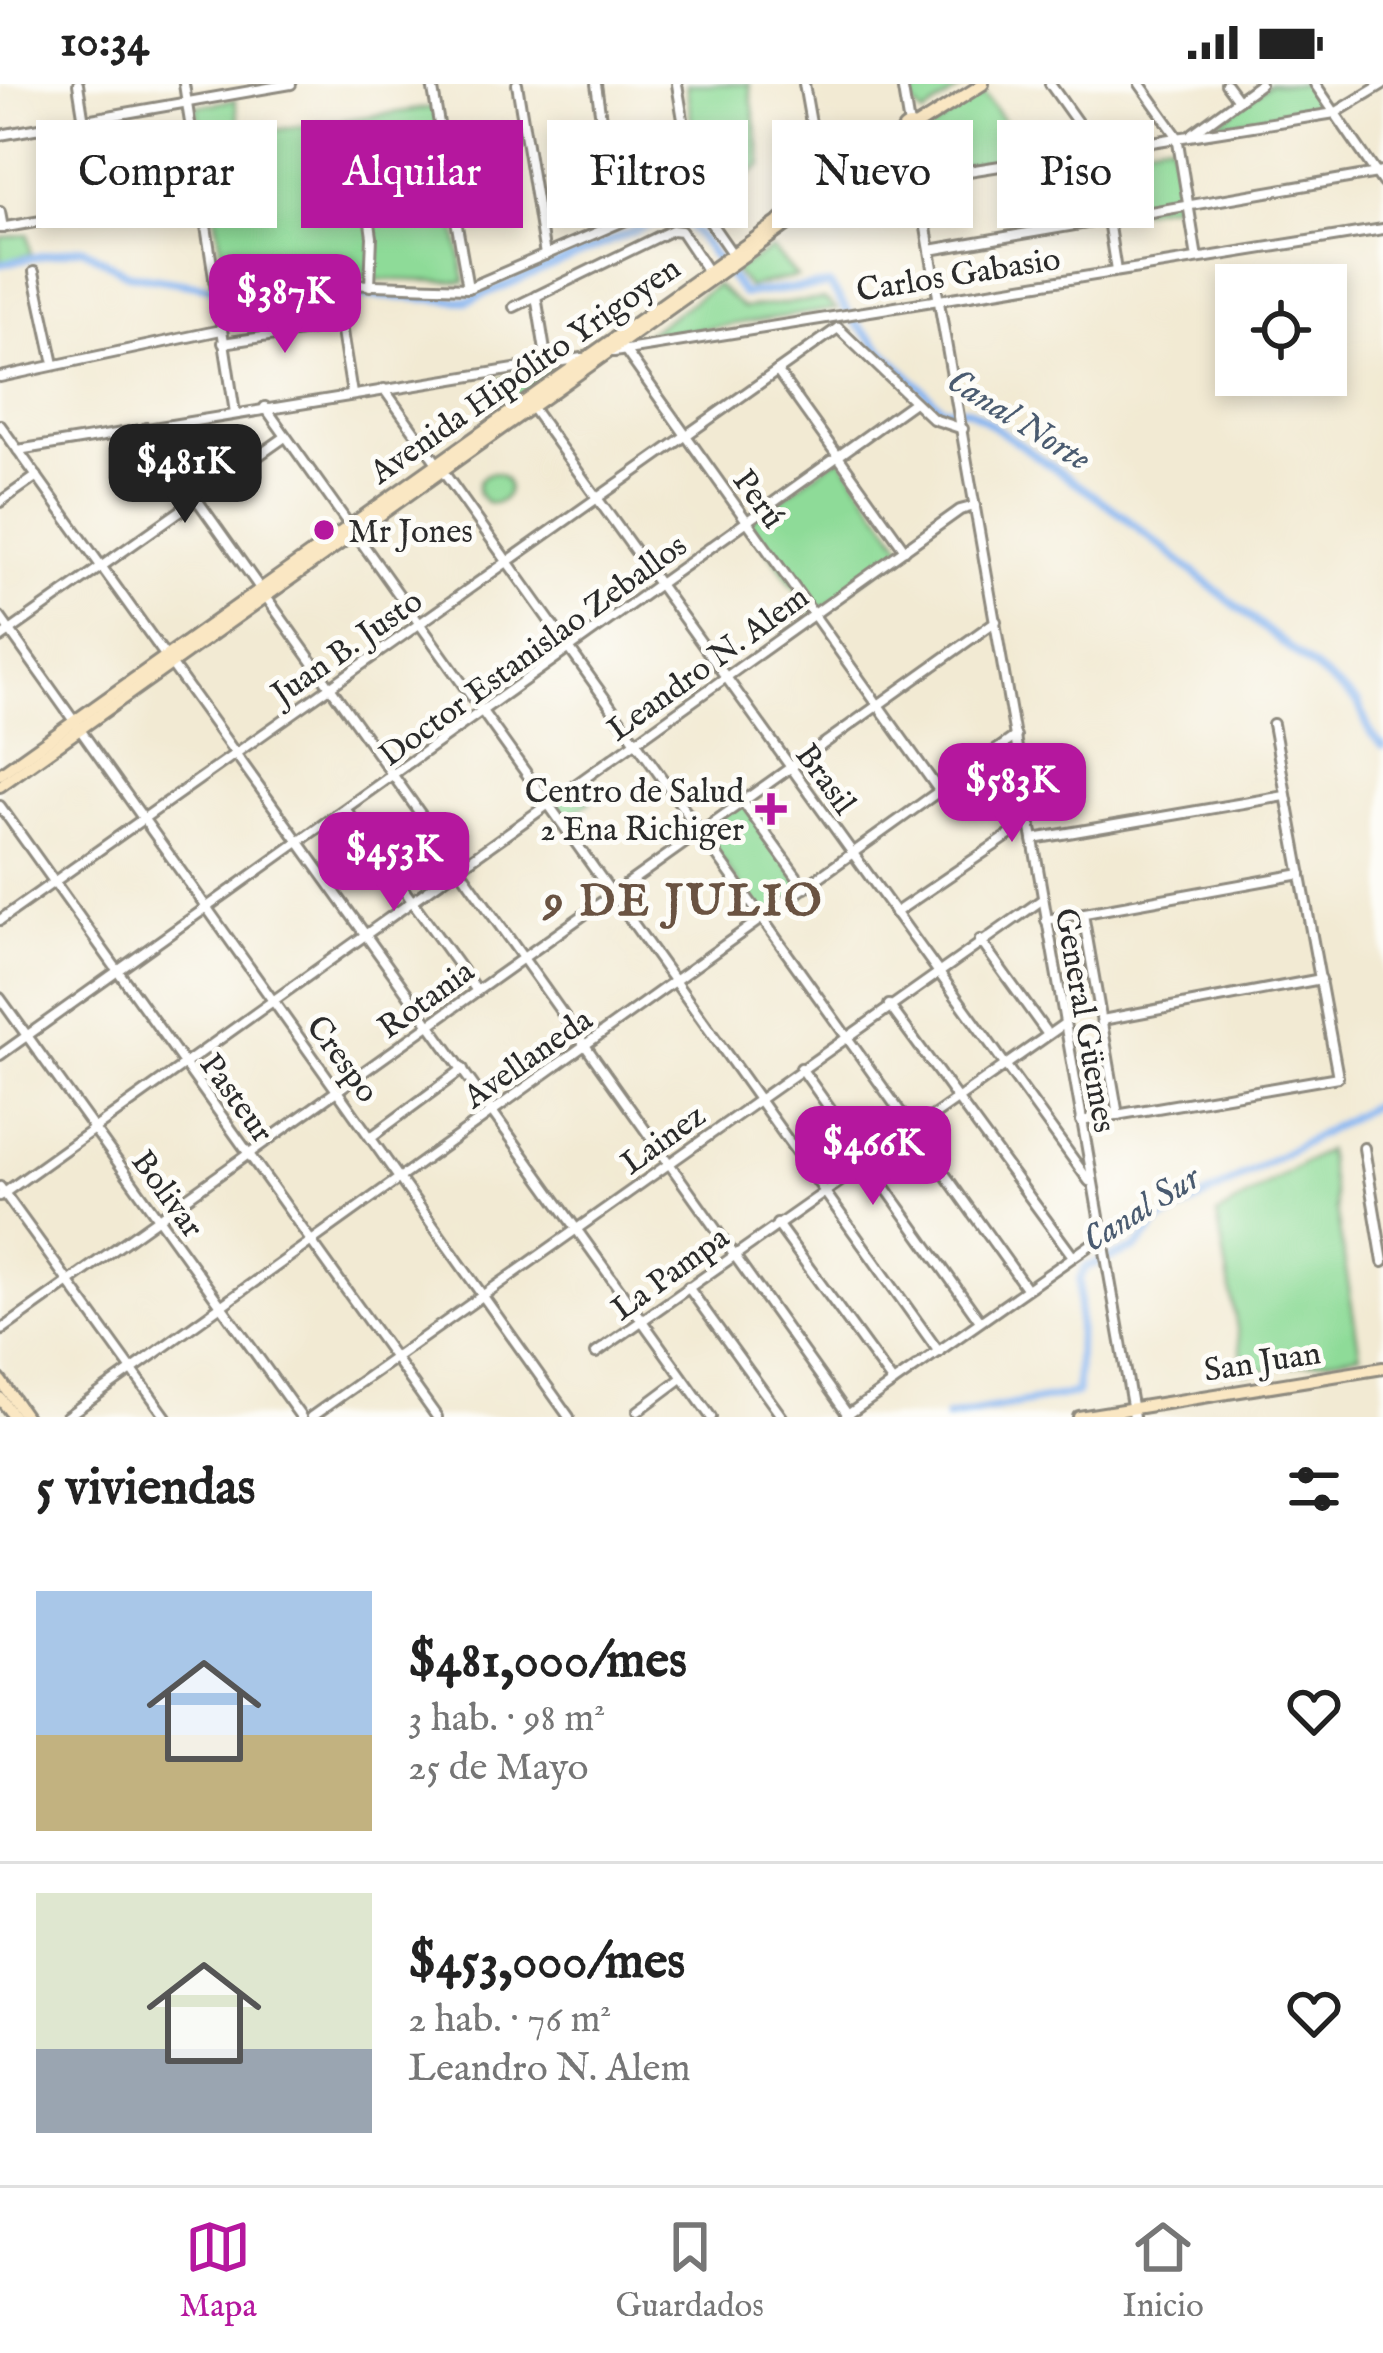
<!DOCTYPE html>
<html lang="es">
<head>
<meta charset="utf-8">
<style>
  :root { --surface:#fff; --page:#f6f6f6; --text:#222; --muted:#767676; --line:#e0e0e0; --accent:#b5179e }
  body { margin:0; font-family:"IM FELL English",serif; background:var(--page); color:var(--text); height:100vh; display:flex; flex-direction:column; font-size:45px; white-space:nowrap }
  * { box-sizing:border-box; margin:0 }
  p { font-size:39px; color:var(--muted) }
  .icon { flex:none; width:66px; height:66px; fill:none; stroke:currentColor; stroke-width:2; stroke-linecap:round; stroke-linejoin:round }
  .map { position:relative; height:1333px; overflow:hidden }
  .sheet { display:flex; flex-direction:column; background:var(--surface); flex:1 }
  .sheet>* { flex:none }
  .top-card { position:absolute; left:36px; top:36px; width:1311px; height:108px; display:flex; gap:24px }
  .buttons { position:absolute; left:1215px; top:180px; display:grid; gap:24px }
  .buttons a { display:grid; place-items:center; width:132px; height:132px; border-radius:0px; background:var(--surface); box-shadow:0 6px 18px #0003; font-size:60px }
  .price { position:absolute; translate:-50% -102px; padding:0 27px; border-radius:24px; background:var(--accent); color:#fff; font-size:39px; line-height:78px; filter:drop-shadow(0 3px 6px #0008) }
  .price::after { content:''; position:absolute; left:50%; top:72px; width:36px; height:27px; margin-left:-18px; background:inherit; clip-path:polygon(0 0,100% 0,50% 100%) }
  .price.active { background:#222; color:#fff }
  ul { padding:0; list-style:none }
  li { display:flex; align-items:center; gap:36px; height:300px; padding:0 36px }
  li+li { border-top:3px solid var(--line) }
  li span { display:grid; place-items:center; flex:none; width:336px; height:240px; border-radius:0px; color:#555 }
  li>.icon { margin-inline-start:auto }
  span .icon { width:144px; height:144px; fill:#fffc; stroke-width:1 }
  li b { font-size:51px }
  h2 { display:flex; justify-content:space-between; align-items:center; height:144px; padding:0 36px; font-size:51px }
  .chip { padding:0 42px; border-radius:0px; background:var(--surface); box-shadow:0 6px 18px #0003; font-size:42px; line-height:108px }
  .chip.active { background:var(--accent); color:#fff }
  .status { display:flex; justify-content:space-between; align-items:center; height:84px; padding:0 60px; background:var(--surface); direction:ltr }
  .status svg { height:33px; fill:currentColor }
  .tabs { display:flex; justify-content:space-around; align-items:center; height:168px; border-top:3px solid var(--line); background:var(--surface); font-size:33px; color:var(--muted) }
  .tabs a { display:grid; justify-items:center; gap:6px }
  .tabs .active { color:var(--accent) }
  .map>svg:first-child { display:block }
</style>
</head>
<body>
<div class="status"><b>10:34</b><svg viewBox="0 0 49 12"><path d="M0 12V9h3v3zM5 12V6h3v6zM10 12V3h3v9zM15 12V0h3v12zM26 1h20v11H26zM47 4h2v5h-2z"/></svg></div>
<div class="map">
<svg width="1383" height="1333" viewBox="0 0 1383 1333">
  <rect width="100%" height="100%" fill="#fdfcf7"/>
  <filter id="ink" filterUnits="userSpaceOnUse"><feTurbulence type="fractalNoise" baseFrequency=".00833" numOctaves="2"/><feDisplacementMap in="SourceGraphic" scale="24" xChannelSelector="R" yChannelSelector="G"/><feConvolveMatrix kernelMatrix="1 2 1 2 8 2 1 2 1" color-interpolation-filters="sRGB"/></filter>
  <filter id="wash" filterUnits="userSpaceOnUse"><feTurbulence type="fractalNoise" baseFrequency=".004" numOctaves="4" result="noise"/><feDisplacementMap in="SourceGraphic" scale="48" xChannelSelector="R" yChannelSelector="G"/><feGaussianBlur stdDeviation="2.7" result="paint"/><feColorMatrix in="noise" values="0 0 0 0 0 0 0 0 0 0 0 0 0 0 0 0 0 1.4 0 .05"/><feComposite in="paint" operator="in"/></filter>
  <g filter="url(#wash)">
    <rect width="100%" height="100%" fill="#f2ead3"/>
    <g fill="#8edb98" stroke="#5c8362" stroke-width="3">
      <path d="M686 0H749L762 81 704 125Z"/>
      <path d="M910 0H967L923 31 913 20Z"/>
      <path d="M1270 0H1306L1321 22 1213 42Z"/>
      <path d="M983 9 1029 71 924 88 919 54Z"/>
      <path d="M235 16 241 51 435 23 465 198 226 191 196 22Z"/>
      <path d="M1171 57 1182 118 1111 131 1100 69Z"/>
      <path d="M28 150 31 170 0 178V154Z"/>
      <path d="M772 165 797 193 748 203 734 187Z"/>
      <path d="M716 201 743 224 824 215 836 225 640 254Z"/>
      <path d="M565 280 514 318 499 295Z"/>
      <path d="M840 372 905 466 814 531 748 438Z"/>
      <circle cx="493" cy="404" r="15"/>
      <path d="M579 703 590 718 563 737 552 723Z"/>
      <path d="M743 717 805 804 763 834 701 747Z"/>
      <path d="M1326 1066 1360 1270 1245 1289 1217 1131Z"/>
    </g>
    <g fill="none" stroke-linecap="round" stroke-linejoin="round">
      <g stroke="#84b4f0" stroke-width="8">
        <path d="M0 180 82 164 127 190 208 203 468 217 680 128 743 210 830 201 856 240 942 324 968 325 1118 428 1358 619 1371 650 1383 662"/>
        <path d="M947 1333 1077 1309 1080 1194 1086 1183 1136 1164 1159 1138 1383 1016"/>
      </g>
    </g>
  </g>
  <g filter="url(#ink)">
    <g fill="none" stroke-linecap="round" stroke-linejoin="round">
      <g stroke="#8e8a7f" stroke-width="14">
        <g id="street">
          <path d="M78 0 98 127"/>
          <path d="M184 0 235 329"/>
          <path d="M432 0 468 204"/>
          <path d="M517 0 545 171"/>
          <path d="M596 0 616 139"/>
          <path d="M677 0 697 119 733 171"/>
          <path d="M804 0 823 107"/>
          <path d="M902 0 909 42"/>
          <path d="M1050 0 1097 66 1116 187"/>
          <path d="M1140 0 1177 52 1197 174"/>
          <path d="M1226 0 1238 16"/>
          <path d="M1315 0 1383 99"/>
          <path d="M1193 49 1260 0"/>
          <path d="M0 51 291 0"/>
          <path d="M911 58 1134 1333"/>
          <path d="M918 95 1335 29 1383 0"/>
          <path d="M0 128 3 144"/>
          <path d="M0 144 201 110"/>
          <path d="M930 166 1383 88"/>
          <path d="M34 188 54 280"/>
          <path d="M214 196 468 204 670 117 700 126"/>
          <path d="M370 202 372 153 363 89 444 72"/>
          <path d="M536 212 547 279"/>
          <path d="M514 223 672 146 681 147 711 192"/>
          <path d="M838 244 933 335 963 345"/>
          <path d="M223 259 341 241 352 310"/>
          <path d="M625 266 940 708"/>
          <path d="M614 268 1383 145"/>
          <path d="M777 287 905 466"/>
          <path d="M0 293 221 246"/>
          <path d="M384 305 1026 1204"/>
          <path d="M530 321 1089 1097"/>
          <path d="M265 323 939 1268"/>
          <path d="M0 341 711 1333"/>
          <path d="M146 344 848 1331"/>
          <path d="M18 366 582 274"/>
          <path d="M0 418 37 392"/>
          <path d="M0 533 569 1333"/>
          <path d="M0 554 285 353"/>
          <path d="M743 718 805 804"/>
          <path d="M0 722 437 1333"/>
          <path d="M347 727 477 907"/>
          <path d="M1033 755 1285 712"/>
          <path d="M895 829 1030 737"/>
          <path d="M1083 830 1118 1031"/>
          <path d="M0 836 838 244"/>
          <path d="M1046 836 1301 790"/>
          <path d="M980 856 1046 948"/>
          <path d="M0 914 301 1333"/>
          <path d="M889 921 1072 1171"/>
          <path d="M1102 936 1321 895"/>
          <path d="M0 971 914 318"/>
          <path d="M801 984 980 1237"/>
          <path d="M1081 1037 1338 993 1273 640"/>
          <path d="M371 1053 463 985"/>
          <path d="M1364 1064 1383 1178"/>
          <path d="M0 1103 166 1333"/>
          <path d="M0 1112 960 426 975 422"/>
          <path d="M777 1140 893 1299"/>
          <path d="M688 1203 782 1333"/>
          <path d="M0 1247 996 537"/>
          <path d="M596 1269 1064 940"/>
          <path d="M638 1327 682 1294"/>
          <path d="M846 1332 1100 1154"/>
          <path d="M66 1333 1016 652"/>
          <path d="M311 1333 1043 815"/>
        </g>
      </g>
      <g stroke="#8e8a7f" stroke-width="16">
        <g id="secondary">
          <circle cx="910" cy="50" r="8"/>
          <path d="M915 43 983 0"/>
          <path d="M0 690 902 50"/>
          <path d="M0 702 906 56"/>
          <path d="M0 1296 26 1333"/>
          <path d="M0 1314 14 1333"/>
          <path d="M1079 1333 1383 1284"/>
        </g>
      </g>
      <use href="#street" stroke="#fff" stroke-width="8"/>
      <use href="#secondary" stroke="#fae7c3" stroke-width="10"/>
    </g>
  </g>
  <g fill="#b5179e" stroke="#fdfcf7" stroke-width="4.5">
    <circle cx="324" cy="446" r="12"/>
    <path d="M765 707h12v12h12v12h-12v12h-12v-12h-12v-12h12z"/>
  </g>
  <g text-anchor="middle" stroke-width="10" stroke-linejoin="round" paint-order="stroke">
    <g font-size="33" fill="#2b2b2b" stroke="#fdfcf7">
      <text transform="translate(958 189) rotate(-9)" y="12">Carlos Gabasio</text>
      <text transform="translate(524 285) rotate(-35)" y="12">Avenida Hipólito Yrigoyen</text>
      <text transform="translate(760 414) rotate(54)" y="12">Perú</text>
      <text transform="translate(346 562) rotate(-35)" y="12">Juan B. Justo</text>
      <text transform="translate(532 565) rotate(-36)" y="12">Doctor Estanislao Zeballos</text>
      <text transform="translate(707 578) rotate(-36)" y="12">Leandro N. Alem</text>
      <text transform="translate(827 694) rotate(54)" y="12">Brasil</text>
      <text transform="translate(425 914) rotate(-36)" y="12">Rotania</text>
      <text transform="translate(1087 936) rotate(80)" y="12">General Güemes</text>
      <text transform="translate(527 973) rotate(-35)" y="12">Avellaneda</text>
      <text transform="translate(344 974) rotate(54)" y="12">Crespo</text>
      <text transform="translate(238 1013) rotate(54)" y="12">Pasteur</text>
      <text transform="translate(662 1054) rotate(-36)" y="12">Lainez</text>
      <text transform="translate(169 1109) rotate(54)" y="12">Bolivar</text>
      <text transform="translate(669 1188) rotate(-36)" y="12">La Pampa</text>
      <text transform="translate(1262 1276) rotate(-9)" y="12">San Juan</text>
    </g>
    <g font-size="33" fill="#2b2b2b" stroke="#fdfcf7" text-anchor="start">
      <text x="348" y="458">Mr Jones</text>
      <text x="744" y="718" text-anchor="end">Centro de Salud<tspan x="744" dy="38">2 Ena Richiger</tspan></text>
    </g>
    <g font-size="36" font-style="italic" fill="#4a5b70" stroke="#fdfcf7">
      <text transform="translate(1020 334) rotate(32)" y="13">Canal Norte</text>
      <text transform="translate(1140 1123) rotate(-32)" y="13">Canal Sur</text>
    </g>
    <g font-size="45" font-weight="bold" letter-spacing="3" fill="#6a5342" stroke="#fdfcf7">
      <text x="684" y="831">9 DE JULIO</text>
    </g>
  </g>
</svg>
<div class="buttons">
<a><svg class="icon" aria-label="locate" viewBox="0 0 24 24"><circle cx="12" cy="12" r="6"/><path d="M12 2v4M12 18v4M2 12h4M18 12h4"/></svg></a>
</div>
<b class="price" style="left:285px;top:272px">$387K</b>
<b class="price active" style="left:185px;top:442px">$481K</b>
<b class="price" style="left:1012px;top:761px">$583K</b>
<b class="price" style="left:394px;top:830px">$453K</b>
<b class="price" style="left:873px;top:1124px">$466K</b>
<div class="top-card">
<a class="chip">Comprar</a>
<a class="chip active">Alquilar</a>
<a class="chip">Filtros</a>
<a class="chip">Nuevo</a>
<a class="chip">Piso</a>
</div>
</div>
<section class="sheet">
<h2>5 viviendas<svg class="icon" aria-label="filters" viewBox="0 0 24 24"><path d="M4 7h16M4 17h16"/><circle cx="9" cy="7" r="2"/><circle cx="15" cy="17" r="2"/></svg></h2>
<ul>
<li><span style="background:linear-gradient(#a9c7e8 60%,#c2b280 0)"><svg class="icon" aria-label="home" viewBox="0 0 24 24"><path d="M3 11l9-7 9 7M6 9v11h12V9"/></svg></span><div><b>$481,000/mes</b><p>3 hab. · 98 m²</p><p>25 de Mayo</p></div><svg class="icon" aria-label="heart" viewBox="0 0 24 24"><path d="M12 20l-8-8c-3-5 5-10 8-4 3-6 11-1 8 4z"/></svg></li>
<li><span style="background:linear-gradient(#dfe7d0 65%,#9aa5b1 0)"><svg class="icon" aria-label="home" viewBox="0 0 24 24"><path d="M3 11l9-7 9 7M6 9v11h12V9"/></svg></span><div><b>$453,000/mes</b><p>2 hab. · 76 m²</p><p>Leandro N. Alem</p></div><svg class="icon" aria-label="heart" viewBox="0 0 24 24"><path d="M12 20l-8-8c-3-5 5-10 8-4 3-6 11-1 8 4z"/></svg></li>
</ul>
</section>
<nav class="tabs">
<a class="active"><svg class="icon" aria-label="map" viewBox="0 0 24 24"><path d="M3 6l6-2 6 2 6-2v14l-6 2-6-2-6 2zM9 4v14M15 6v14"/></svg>Mapa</a>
<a><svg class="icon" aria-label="saved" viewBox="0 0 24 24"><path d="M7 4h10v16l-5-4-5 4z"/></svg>Guardados</a>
<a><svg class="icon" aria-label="home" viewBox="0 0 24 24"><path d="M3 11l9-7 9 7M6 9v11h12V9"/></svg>Inicio</a>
</nav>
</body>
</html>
